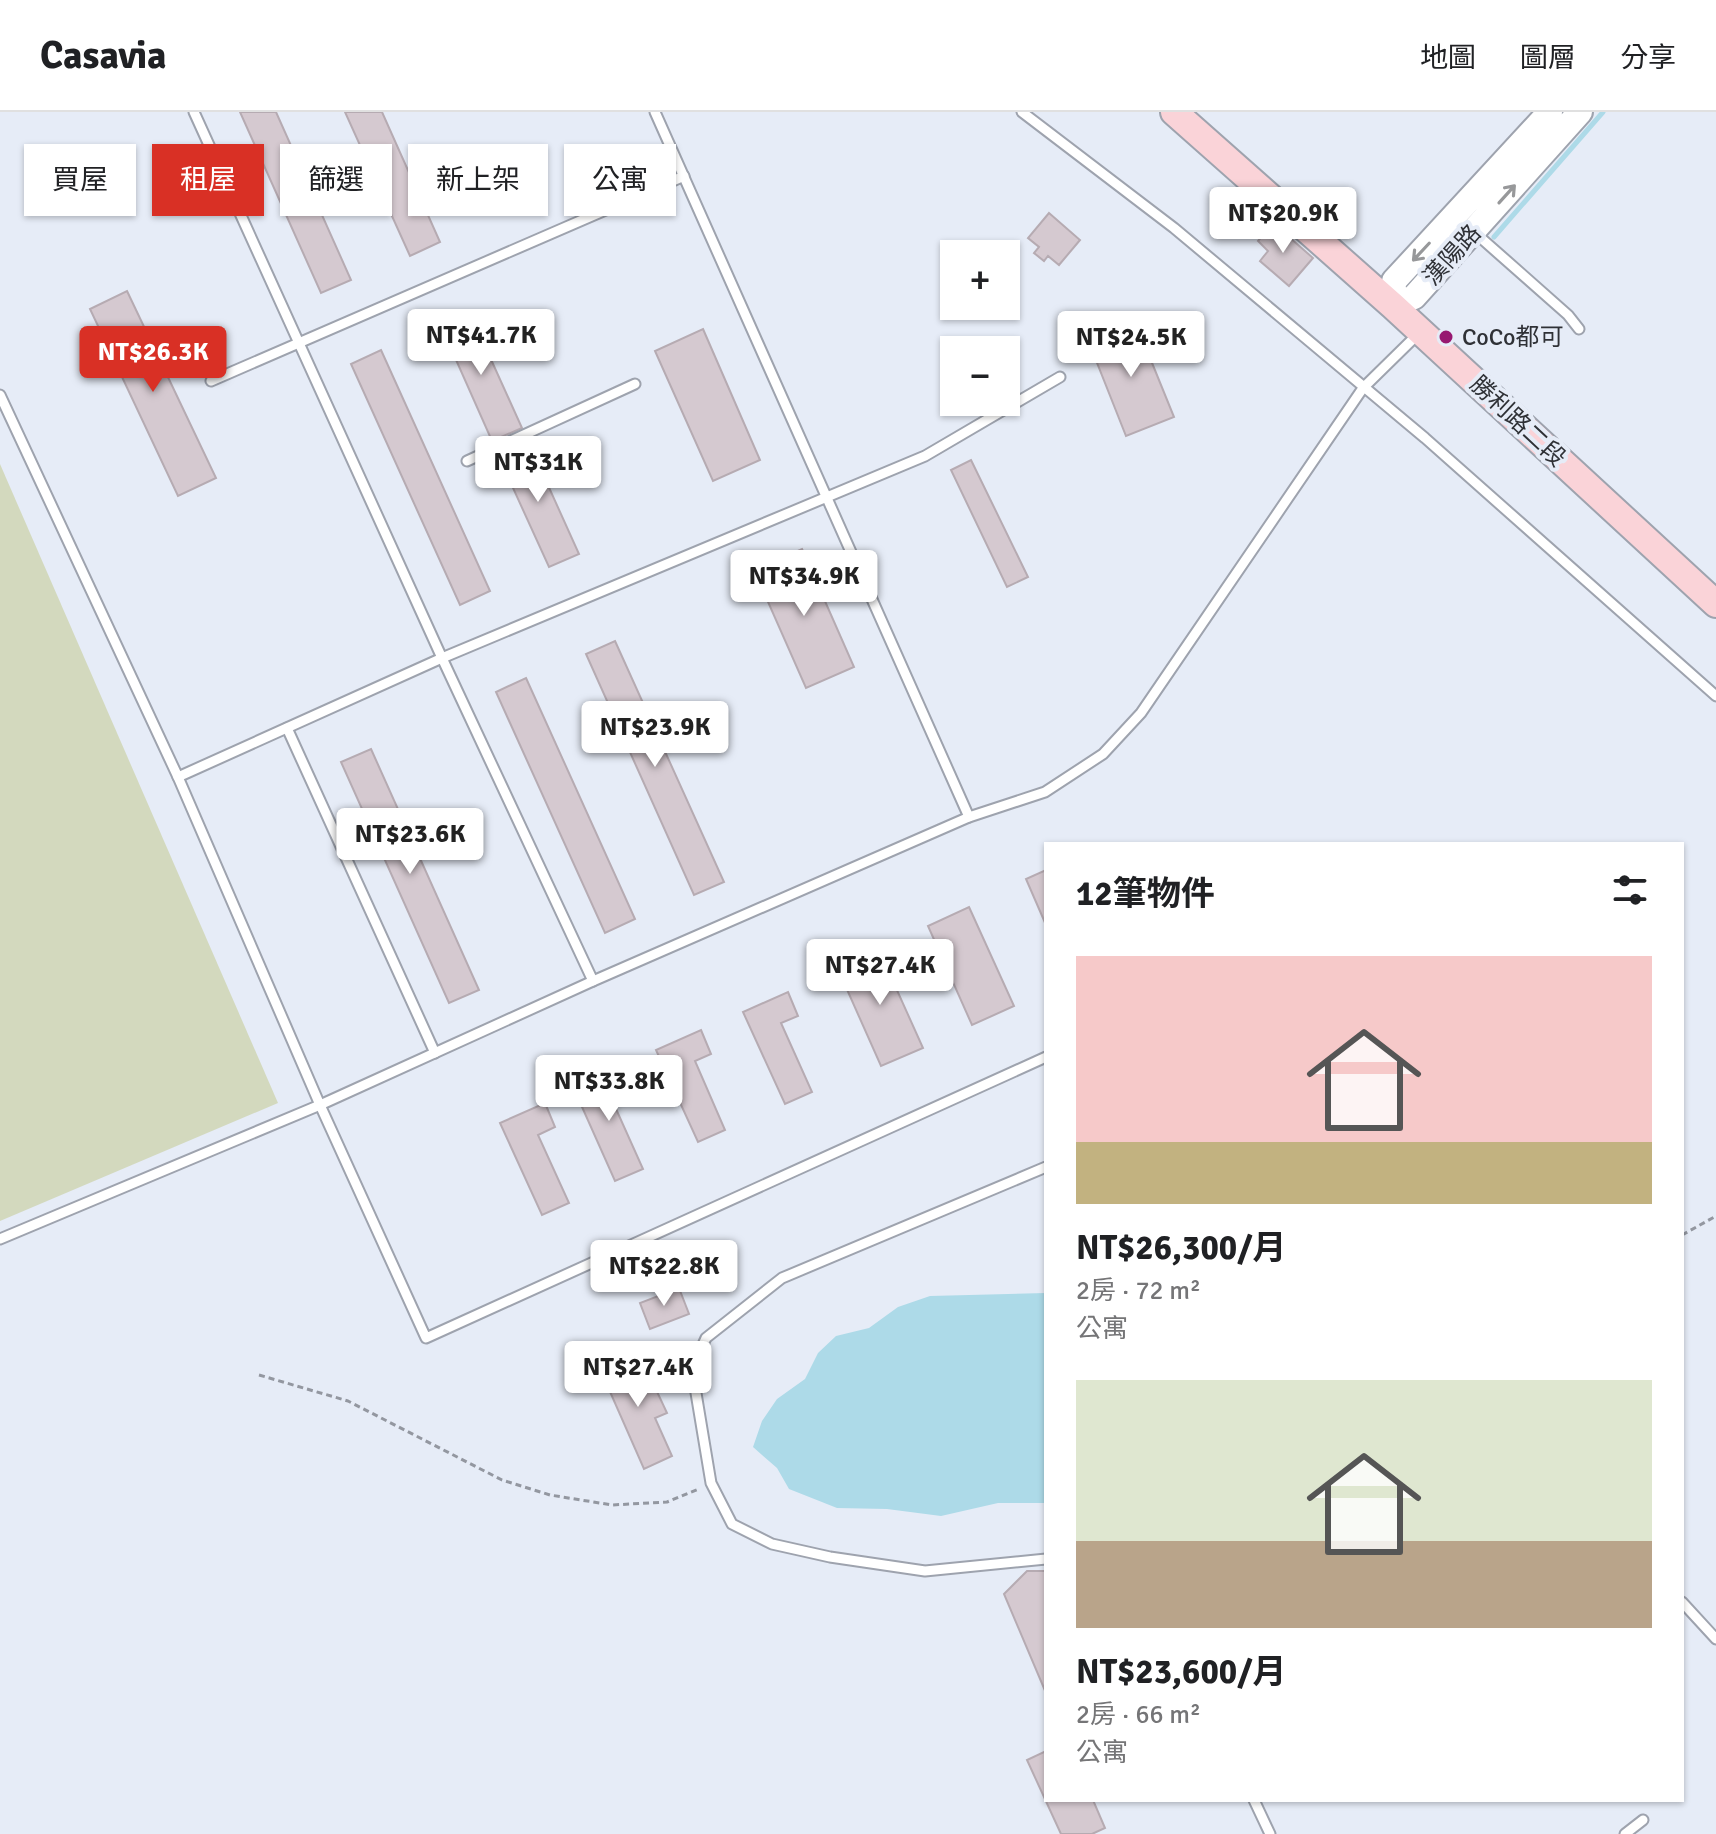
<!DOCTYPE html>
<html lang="zh-TW">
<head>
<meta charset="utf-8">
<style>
  :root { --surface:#fff; --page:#f6f6f6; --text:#202124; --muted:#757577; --line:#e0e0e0; --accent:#d93025 }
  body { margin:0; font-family:Signika,"Noto Sans TC",sans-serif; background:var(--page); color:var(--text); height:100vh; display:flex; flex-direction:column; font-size:30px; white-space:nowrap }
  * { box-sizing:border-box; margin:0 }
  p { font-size:26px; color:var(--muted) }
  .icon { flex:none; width:44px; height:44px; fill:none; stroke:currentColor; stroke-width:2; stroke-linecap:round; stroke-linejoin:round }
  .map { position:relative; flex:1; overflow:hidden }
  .panel { position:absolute; left:1044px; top:730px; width:640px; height:960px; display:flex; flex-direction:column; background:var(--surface); border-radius:0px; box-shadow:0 2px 6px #0004 }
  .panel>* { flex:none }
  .top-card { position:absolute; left:24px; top:32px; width:760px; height:72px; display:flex; gap:16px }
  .controls { position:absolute; left:940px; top:128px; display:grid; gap:16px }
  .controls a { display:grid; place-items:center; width:80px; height:80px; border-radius:0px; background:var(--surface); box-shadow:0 2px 6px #0004; font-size:40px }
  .price { position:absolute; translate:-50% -68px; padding:0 18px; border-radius:8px; background:#fff; color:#222; font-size:26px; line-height:52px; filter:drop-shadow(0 2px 4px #0008) }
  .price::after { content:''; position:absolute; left:50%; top:48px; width:24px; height:18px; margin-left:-12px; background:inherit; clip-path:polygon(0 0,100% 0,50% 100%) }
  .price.selected { background:var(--accent); color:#fff }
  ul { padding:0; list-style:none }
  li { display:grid; align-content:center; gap:16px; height:424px; padding:0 32px }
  li span { display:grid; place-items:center; height:248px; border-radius:0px; color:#555 }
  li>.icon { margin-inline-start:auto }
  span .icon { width:144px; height:144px; fill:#fffc; stroke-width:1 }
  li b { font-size:34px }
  h2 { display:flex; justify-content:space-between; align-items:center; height:96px; padding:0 32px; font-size:34px }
  .chip { padding:0 28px; border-radius:0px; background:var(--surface); box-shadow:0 2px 6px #0004; font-size:28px; line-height:72px }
  .chip.selected { background:var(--accent); color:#fff }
  header { display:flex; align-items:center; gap:48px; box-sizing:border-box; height:112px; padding:0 40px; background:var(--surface); border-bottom:2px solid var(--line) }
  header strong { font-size:38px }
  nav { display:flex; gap:44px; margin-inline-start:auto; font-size:28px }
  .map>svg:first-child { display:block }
</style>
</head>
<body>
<header>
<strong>Casavia</strong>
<nav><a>地圖</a><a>圖層</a><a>分享</a></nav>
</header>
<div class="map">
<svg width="1716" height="1722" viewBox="0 0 1716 1722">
  <rect width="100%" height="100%" fill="#e6ecf7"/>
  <path fill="#d3d9be" d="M0 352 278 991 0 1109Z"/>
  <path fill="#addae8" d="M1046 1181V1391H998L941 1404 887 1397 837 1396 789 1377 777 1356 753 1335 762 1309 777 1287 805 1267 818 1241 836 1224 869 1216 898 1195 930 1184Z"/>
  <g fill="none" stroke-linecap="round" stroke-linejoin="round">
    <path stroke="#addae8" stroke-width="5" d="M1494 125 1603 0"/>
  </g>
  <g fill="#d5c9d0" stroke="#b6abb2" stroke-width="2">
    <path d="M240 0H276L351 168 321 181Z"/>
    <path d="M345 0H382L440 130 410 144Z"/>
    <path d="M1049 101 1080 128 1059 153 1048 144 1044 149 1034 141 1039 135 1028 126Z"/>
    <path d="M1273 111 1313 146 1289 174 1260 149 1268 139 1258 129Z"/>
    <path d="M127 179 216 366 178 384 90 197Z"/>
    <path d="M470 201 522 316 492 329 441 214Z"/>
    <path d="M1135 209 1174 305 1126 324 1088 228Z"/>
    <path d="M703 217 760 348 713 369 655 239Z"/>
    <path d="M381 238 490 479 460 493 351 252Z"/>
    <path d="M528 329 579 442 549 455 498 343Z"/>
    <path d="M971 348 1028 465 1007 475 951 358Z"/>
    <path d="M802 437 854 555 806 576 754 458Z"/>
    <path d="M615 529 724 770 694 783 586 542Z"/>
    <path d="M526 566 635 807 605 821 496 580Z"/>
    <path d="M371 637 479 878 449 891 341 650Z"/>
    <path d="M1046 758V813L1026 767Z"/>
    <path d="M969 795 1014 894 972 913 928 814Z"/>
    <path d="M878 836 923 936 881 954 837 855Z"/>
    <path d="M788 880 798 904 781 911 812 980 785 992 743 900Z"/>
    <path d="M701 918 711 942 695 949 725 1018 698 1030 656 938Z"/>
    <path d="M618 957 629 981 612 988 643 1057 615 1069 574 977Z"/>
    <path d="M545 991 555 1015 538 1023 569 1091 542 1103 500 1011Z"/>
    <path d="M679 1176 689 1202 650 1217 640 1191Z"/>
    <path d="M631 1243 638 1260 646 1256 667 1301 655 1306 672 1344 644 1357 600 1257Z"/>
    <path d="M1027 1459H1046V1581L1004 1482Z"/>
    <path d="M1046 1639V1688H1093L1105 1716 1092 1722H1061L1027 1648Z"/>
  </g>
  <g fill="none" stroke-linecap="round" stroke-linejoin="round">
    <g stroke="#9ea3ae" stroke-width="13">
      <g id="service">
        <path d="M194 0 442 546 593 869"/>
        <path d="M655 0 969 705"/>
        <path d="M1022 0 1174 116 1425 326 1716 584"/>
        <path d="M1473 119 1568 203 1579 217"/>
        <path d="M211 269 684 64"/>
        <path d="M0 283 178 665 320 993 426 1226 1046 945"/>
        <path d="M467 349 635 272"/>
        <path d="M287 616 435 941"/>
        <path d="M178 665 442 546 925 344 1060 265"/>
        <path d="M1046 1055 782 1166 706 1226 692 1257 711 1371 732 1412 772 1432 830 1445 925 1459 1046 1447"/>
        <path d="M0 1127 320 993 593 869 969 705 1045 680 1103 642 1141 601 1363 276 1418 222"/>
        <path d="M1682 1490 1716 1527"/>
        <path d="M1254 1688 1270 1722"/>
        <path d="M1625 1722 1643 1708"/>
      </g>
    </g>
    <g stroke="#9ea3ae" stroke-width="28">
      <path id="tertiary" d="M1550 0 1394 169 1393 194 1414 185 1580 0"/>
    </g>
    <g stroke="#9ea3ae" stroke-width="30">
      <path id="secondary" d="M1174 0 1393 194 1716 492"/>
    </g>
    <g stroke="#9397a0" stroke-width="3" stroke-dasharray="6 4" stroke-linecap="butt">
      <path d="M1682 1123 1716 1104"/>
      <path d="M259 1263 348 1289 502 1368 550 1383 612 1393 667 1390 699 1377"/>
    </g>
    <use href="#service" stroke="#fff" stroke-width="9"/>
    <use href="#tertiary" stroke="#fff" stroke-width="24"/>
    <use href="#secondary" stroke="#fad3d8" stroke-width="26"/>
  </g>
  <defs><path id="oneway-shaft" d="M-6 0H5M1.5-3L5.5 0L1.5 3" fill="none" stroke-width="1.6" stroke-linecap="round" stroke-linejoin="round" transform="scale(2)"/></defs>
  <g stroke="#97989a">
    <use href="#oneway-shaft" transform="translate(1507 82) rotate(-48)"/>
    <use href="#oneway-shaft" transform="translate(1421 140) rotate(133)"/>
  </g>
  <circle fill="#971871" stroke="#e6ecf7" stroke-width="3" cx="1446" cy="225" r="8"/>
  <g text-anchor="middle" stroke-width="8" stroke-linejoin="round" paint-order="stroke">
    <g font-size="24" fill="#2f3136" stroke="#e6ecf7">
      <text transform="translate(1452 143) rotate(-48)" y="8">漢陽路</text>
      <text transform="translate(1518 309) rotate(43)" y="8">勝利路二段</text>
    </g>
    <g font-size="24" fill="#2f3136" stroke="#e6ecf7" text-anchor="start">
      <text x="1462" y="233">CoCo都可</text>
    </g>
  </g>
</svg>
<div class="controls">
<a>+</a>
<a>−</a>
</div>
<b class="price" style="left:1283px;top:143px">NT$20.9K</b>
<b class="price" style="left:481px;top:265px">NT$41.7K</b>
<b class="price" style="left:1131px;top:267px">NT$24.5K</b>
<b class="price selected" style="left:153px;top:282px">NT$26.3K</b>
<b class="price" style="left:538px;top:392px">NT$31K</b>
<b class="price" style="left:804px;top:506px">NT$34.9K</b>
<b class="price" style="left:655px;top:657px">NT$23.9K</b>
<b class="price" style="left:410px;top:764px">NT$23.6K</b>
<b class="price" style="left:880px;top:895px">NT$27.4K</b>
<b class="price" style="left:609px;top:1011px">NT$33.8K</b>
<b class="price" style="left:664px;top:1196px">NT$22.8K</b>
<b class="price" style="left:638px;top:1297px">NT$27.4K</b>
<div class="top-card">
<a class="chip">買屋</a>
<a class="chip selected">租屋</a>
<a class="chip">篩選</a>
<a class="chip">新上架</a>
<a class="chip">公寓</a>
</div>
<section class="panel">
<h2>12筆物件<svg class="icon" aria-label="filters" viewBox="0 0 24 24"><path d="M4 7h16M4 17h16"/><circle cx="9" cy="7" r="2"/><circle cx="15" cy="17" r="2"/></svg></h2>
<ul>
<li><span style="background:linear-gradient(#f6c9c9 75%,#c2b280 0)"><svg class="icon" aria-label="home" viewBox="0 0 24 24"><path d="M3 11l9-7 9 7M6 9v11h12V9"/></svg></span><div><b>NT$26,300/月</b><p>2房 · 72 m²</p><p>公寓</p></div></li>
<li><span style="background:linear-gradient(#dfe7d0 65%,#b9a48a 0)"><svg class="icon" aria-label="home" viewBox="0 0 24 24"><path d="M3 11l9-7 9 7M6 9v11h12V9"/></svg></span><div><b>NT$23,600/月</b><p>2房 · 66 m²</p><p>公寓</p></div></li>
</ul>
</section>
</div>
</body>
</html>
